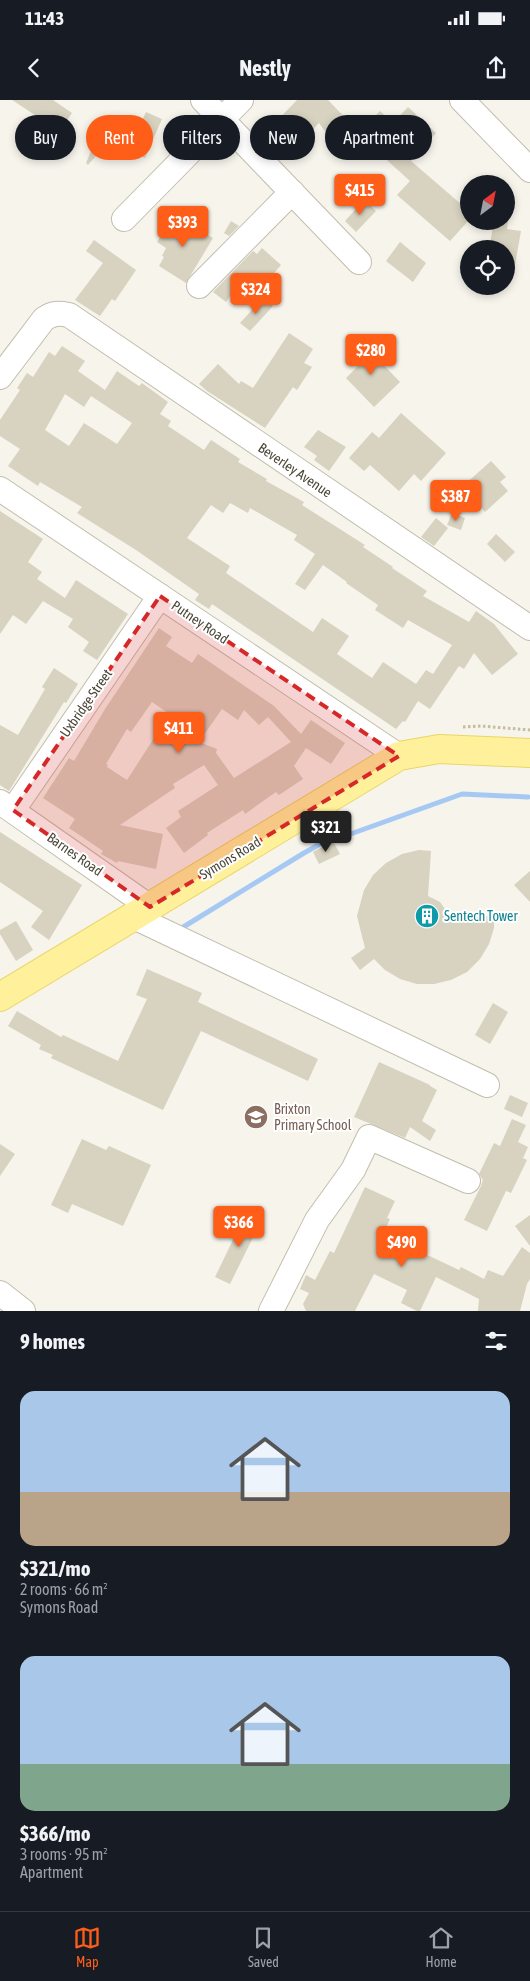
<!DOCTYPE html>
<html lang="en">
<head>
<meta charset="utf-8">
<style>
  :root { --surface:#171b24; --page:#242831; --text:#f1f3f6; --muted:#9ea1a6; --line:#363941; --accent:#ff5e19 }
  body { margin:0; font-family:"Asap Condensed",sans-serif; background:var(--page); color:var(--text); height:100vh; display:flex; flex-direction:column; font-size:19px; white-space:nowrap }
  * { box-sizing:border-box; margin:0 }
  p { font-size:16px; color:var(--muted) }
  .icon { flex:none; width:28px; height:28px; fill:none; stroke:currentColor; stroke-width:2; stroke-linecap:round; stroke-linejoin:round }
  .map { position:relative; height:1211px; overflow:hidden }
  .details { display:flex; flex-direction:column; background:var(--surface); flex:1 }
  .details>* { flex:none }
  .top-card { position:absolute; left:15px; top:15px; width:500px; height:45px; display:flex; gap:10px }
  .needle { width:32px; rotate:32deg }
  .fabs { position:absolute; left:460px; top:75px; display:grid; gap:10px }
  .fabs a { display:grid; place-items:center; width:55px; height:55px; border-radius:50%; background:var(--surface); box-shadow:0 2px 8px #0003; font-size:25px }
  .price { position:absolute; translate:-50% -42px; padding:0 11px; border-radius:5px; background:var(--accent); color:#fff; font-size:16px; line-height:32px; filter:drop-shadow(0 1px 2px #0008) }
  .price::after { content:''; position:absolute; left:50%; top:30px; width:15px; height:11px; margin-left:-8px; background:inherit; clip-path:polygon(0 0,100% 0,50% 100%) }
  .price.selected { background:#222; color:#fff }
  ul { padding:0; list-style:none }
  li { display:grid; align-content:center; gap:10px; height:265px; padding:0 20px }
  li span { display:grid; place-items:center; height:155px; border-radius:15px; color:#555 }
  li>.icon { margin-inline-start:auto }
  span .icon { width:90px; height:90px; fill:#fffc; stroke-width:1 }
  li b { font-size:21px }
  h2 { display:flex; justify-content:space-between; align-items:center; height:60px; padding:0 20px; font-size:21px }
  .pill { padding:0 18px; border-radius:22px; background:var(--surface); box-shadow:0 2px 8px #0003; font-size:18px; line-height:45px }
  .pill.selected { background:var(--accent); color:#fff }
  .status { display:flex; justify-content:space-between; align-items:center; height:35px; padding:0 25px; background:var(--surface); direction:ltr }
  .status svg { height:14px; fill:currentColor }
  header { display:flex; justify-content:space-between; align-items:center; height:65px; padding:0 20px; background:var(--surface); font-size:22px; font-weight:700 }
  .tab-bar { display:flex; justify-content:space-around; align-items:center; height:70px; border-top:1px solid var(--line); background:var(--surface); font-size:14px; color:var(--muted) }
  .tab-bar a { display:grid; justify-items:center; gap:2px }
  .tab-bar .selected { color:var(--accent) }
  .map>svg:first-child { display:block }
</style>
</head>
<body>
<div class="status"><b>11:43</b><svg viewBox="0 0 49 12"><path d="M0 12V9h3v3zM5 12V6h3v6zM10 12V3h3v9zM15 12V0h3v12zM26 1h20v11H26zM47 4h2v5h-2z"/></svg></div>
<header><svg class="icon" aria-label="back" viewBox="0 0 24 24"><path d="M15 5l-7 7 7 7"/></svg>Nestly<svg class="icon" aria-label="share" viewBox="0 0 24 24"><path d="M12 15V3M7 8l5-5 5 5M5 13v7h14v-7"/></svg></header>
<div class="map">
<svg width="530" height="1211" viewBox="0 0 530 1211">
  <rect width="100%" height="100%" fill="#f6f4eb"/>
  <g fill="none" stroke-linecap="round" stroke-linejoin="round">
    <g stroke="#a6c9f4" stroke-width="5">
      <path d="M331 741 462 694 528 697"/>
      <path d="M180 829 304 753 320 744"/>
    </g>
  </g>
  <g fill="#d8d2c0" fill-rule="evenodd">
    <path d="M12 0H53L72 13 50 45 26 29 35 15Z"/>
    <path d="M297 0H328L354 27 333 42 319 23 295 48 272 26Z"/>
    <path d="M408 7 436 33 411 61 469 111V120L450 141 397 95 410 81 358 34 380 11 393 23Z"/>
    <path d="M146 12 162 19 145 58 128 51Z"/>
    <path d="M105 18 122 26 88 65 86 63Z"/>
    <path d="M364 100 376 111 356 132 345 121Z"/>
    <path d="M174 115 213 138 186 183 159 166 164 157 162 156 166 148 157 142Z"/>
    <path d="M231 121 239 126 229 136 224 133Z"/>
    <path d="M494 121H508L507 129 521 131 513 176H506V149H489Z"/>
    <path d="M94 140 136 170 115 201 112 199 100 216 75 200 103 163 86 151Z"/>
    <path d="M400 142 426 163 413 182 386 161Z"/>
    <path d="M262 148 281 165 251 200 237 187 226 202 213 192 253 151 257 154Z"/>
    <path d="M263 198 273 206 250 231 240 223Z"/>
    <path d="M289 233 313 249 304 263 312 267 297 290 293 287 265 328 207 291 199 284 218 264 239 284 241 281 253 288Z"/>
    <path d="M357 240 369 250 400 282 374 307 346 278 363 261 349 251Z"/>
    <path d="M62 246 85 261 78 271 105 290 117 271 139 286 142 283 168 302 160 314 171 321 168 326 204 350 211 340 240 359 238 362 267 379 266 381 304 402 302 405 365 445 363 447 393 467 392 468 427 491 423 496 469 522 476 511 494 524 518 554 492 575 474 553 464 569 459 566 430 609 418 601 405 622 403 621 396 629 212 504 209 509 195 500 199 494 136 450 77 413 82 407 40 382 38 386 8 366 20 349 0 336V320L20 290 17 288 27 273 33 277 49 252 55 256ZM65 294 84 307 91 296 132 323 117 344 84 323 69 346 45 330ZM230 403 248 413 250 408 297 435 294 440 315 454 295 484 305 490 323 465 347 482 346 483 378 505 375 510 403 528 408 520 452 545 433 574 426 570 416 584 383 562 372 578 337 554 349 536 322 518 313 532 226 473 230 466 187 438 211 405 223 413Z"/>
    <path d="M401 313 446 353 421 381 414 374 399 391 370 365 364 371 349 358 372 332 379 338Z"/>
    <path d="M318 330 346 347 329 371 314 360 317 356 304 347Z"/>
    <path d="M491 361 506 377 500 382 508 391 485 412 462 387Z"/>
    <path d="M0 411 43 439 28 462 42 472 37 479 65 498 76 480 128 514 97 560 83 551 89 542 68 527 73 519 43 501 26 524 13 515 0 534Z"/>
    <path d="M452 413 465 418 461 430 447 425Z"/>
    <path d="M436 418 448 428 434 446 421 437Z"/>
    <path d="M496 434 515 452 505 462 487 444Z"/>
    <path d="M159 528 172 537 166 546 192 563 198 554 274 606 301 634 311 620 345 643 331 664 306 648 294 666 303 679 279 695 276 692 245 714 243 710 207 733 208 735 184 753 166 728 181 717 178 711 218 685 204 665 173 684 175 688 120 725 163 734 156 769 118 761 117 763 101 754 103 751 69 728 75 719 43 698 69 658 74 661 105 609ZM152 602 178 620 163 640 156 635 127 680 107 667 108 665 106 664 127 629 131 632ZM222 609 238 620 244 610 259 625 268 617 291 642 234 678 216 653 217 649 199 642Z"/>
    <path d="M54 568 78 584 66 603 64 602 9 691 0 685V625L18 635 45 589 42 587Z"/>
    <path d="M0 732 82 785 49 840 31 827 43 811 0 782Z"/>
    <path d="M333 741 340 754 319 764 313 752Z"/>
    <path d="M419 750 431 751 428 796 440 802 450 816H494V828L489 844 480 859 467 872 451 880 434 884H417L400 879 385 870 374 859 360 870 351 858 365 848 357 816 364 790 373 775 386 763 402 754Z"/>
    <path d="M530 771V802L514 785Z"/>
    <path d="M16 821 33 850 16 861 0 834V830Z"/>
    <path d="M147 869 202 893 198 902 318 959 308 981 201 931 163 1010 51 958 53 955 39 949 41 945 8 926 17 911 61 937 63 935 118 961 147 899 136 895Z"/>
    <path d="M493 903 508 912 490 944 475 935Z"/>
    <path d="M379 962 430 985V986L437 990 422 1021 436 1030 430 1041 410 1027 405 1038 354 1017Z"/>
    <path d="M510 995 528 1003 522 1017 504 1009Z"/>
    <path d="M512 1019 526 1025 518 1042 528 1047 523 1058 527 1060 511 1093 506 1091 487 1131 464 1120 481 1086 483 1080 479 1074 494 1043 500 1046Z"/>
    <path d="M82 1039 106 1050 109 1046 151 1065 123 1126 72 1104 68 1113 51 1105Z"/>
    <path d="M0 1044 15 1054 0 1076Z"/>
    <path d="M365 1087 395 1101 387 1118 390 1119 383 1134 459 1170 461 1167 484 1179 488 1170 503 1176 522 1147 530 1153V1179L527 1184 520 1211H478L479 1199 436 1177 420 1211H417L401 1203 407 1190 374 1174 355 1211H306L303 1204 309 1193 300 1189 306 1175 315 1180 330 1151 334 1153Z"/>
    <path d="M247 1111 262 1119 230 1184 215 1177Z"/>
    <path d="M530 1115V1146L515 1126Z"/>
  </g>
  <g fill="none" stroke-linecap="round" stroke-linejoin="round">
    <g stroke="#c2bead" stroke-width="26">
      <g id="minor">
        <path d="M203 0 359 162"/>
        <path d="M462 0 530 70"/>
        <path d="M124 119 241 0"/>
        <path d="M199 186 292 92"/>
        <path d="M0 277 44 219C53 213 58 213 69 215L530 528"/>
        <path d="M0 389 399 656"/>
        <path d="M0 702 150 807"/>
        <path d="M13 710 160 496"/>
        <path d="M134 817 487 985"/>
        <path d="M0 1193 23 1211"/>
        <path d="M271 1211 317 1120 353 1070 369 1037 468 1081"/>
      </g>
    </g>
    <g stroke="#ead666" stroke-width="30">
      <path id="major" d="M0 897 399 656 439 649 530 653"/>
    </g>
    <path stroke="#c5bd9e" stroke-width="3" stroke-dasharray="2.5 2.5" stroke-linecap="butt" d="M463 627 481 626 530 630"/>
    <use href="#minor" stroke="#fff" stroke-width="24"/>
    <use href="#major" stroke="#fff19b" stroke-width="28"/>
  </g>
  <path fill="#d62828" fill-opacity="0.2" stroke="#d62828" stroke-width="4" stroke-dasharray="10 6" stroke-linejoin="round" d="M160 496 399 656 150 807 13 710Z"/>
  <defs>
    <g id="building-disc" transform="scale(1.25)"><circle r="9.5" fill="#0f9aa8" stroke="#fff"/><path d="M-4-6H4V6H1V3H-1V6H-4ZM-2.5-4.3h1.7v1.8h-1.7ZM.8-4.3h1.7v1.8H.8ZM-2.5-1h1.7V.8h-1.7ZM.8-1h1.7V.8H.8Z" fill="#fff"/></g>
    <g id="school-disc" transform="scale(1.25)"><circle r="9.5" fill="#8d6e63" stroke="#fff"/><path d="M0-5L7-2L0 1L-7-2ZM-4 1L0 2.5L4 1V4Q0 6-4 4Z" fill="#fff"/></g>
  </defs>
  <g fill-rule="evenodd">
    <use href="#building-disc" x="427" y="816"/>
    <use href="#school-disc" x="256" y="1017"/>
  </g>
  <g text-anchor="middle" stroke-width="4" stroke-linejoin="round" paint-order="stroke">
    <g font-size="14" fill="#4b4738" stroke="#fff">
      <text transform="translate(295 370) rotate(34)" y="5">Beverley Avenue</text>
      <text transform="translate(200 522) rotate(34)" y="5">Putney Road</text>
      <text transform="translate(86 603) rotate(-55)" y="5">Uxbridge Street</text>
      <text transform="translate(75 754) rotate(35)" y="5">Barnes Road</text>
      <text transform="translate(230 758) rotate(-31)" y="5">Symons Road</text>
    </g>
    <g font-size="14" fill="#0d838f" stroke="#fff" text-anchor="start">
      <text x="444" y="821">Sentech Tower</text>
    </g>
    <g font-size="14" fill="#785e54" stroke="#fff" text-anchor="start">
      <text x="274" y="1014">Brixton<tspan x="274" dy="16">Primary School</tspan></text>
    </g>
  </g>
</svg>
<div class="fabs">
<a><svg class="needle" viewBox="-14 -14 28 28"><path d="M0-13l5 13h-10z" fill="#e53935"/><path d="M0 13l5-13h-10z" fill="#9ea1a6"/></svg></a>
<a><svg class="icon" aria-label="locate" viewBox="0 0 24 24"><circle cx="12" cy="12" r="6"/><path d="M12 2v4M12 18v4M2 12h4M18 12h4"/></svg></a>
</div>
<b class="price" style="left:360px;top:116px">$415</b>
<b class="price" style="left:183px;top:148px">$393</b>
<b class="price" style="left:256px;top:215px">$324</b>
<b class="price" style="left:371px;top:276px">$280</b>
<b class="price" style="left:456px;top:422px">$387</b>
<b class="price" style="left:179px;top:654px">$411</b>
<b class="price selected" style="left:326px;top:753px">$321</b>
<b class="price" style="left:239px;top:1148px">$366</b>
<b class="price" style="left:402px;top:1168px">$490</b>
<div class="top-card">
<a class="pill">Buy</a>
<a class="pill selected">Rent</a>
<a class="pill">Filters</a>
<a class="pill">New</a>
<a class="pill">Apartment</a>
</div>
</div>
<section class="details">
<h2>9 homes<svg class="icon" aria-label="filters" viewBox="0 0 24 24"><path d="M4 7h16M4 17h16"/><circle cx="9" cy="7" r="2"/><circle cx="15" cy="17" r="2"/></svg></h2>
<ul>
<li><span style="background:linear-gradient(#a9c7e8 65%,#b9a48a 0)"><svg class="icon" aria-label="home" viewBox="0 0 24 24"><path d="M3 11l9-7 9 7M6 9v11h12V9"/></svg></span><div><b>$321/mo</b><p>2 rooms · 66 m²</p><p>Symons Road</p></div></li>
<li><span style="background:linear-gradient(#a9c7e8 70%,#7fa58c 0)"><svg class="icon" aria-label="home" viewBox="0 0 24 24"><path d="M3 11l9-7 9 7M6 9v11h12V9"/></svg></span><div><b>$366/mo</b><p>3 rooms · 95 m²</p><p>Apartment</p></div></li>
</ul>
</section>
<nav class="tab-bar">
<a class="selected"><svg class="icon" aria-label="map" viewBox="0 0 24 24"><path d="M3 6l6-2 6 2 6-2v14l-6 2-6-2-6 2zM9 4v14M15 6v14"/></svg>Map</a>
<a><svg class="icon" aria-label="saved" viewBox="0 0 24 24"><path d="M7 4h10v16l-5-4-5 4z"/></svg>Saved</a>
<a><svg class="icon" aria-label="home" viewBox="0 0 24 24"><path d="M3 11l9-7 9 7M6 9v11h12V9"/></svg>Home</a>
</nav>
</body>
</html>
